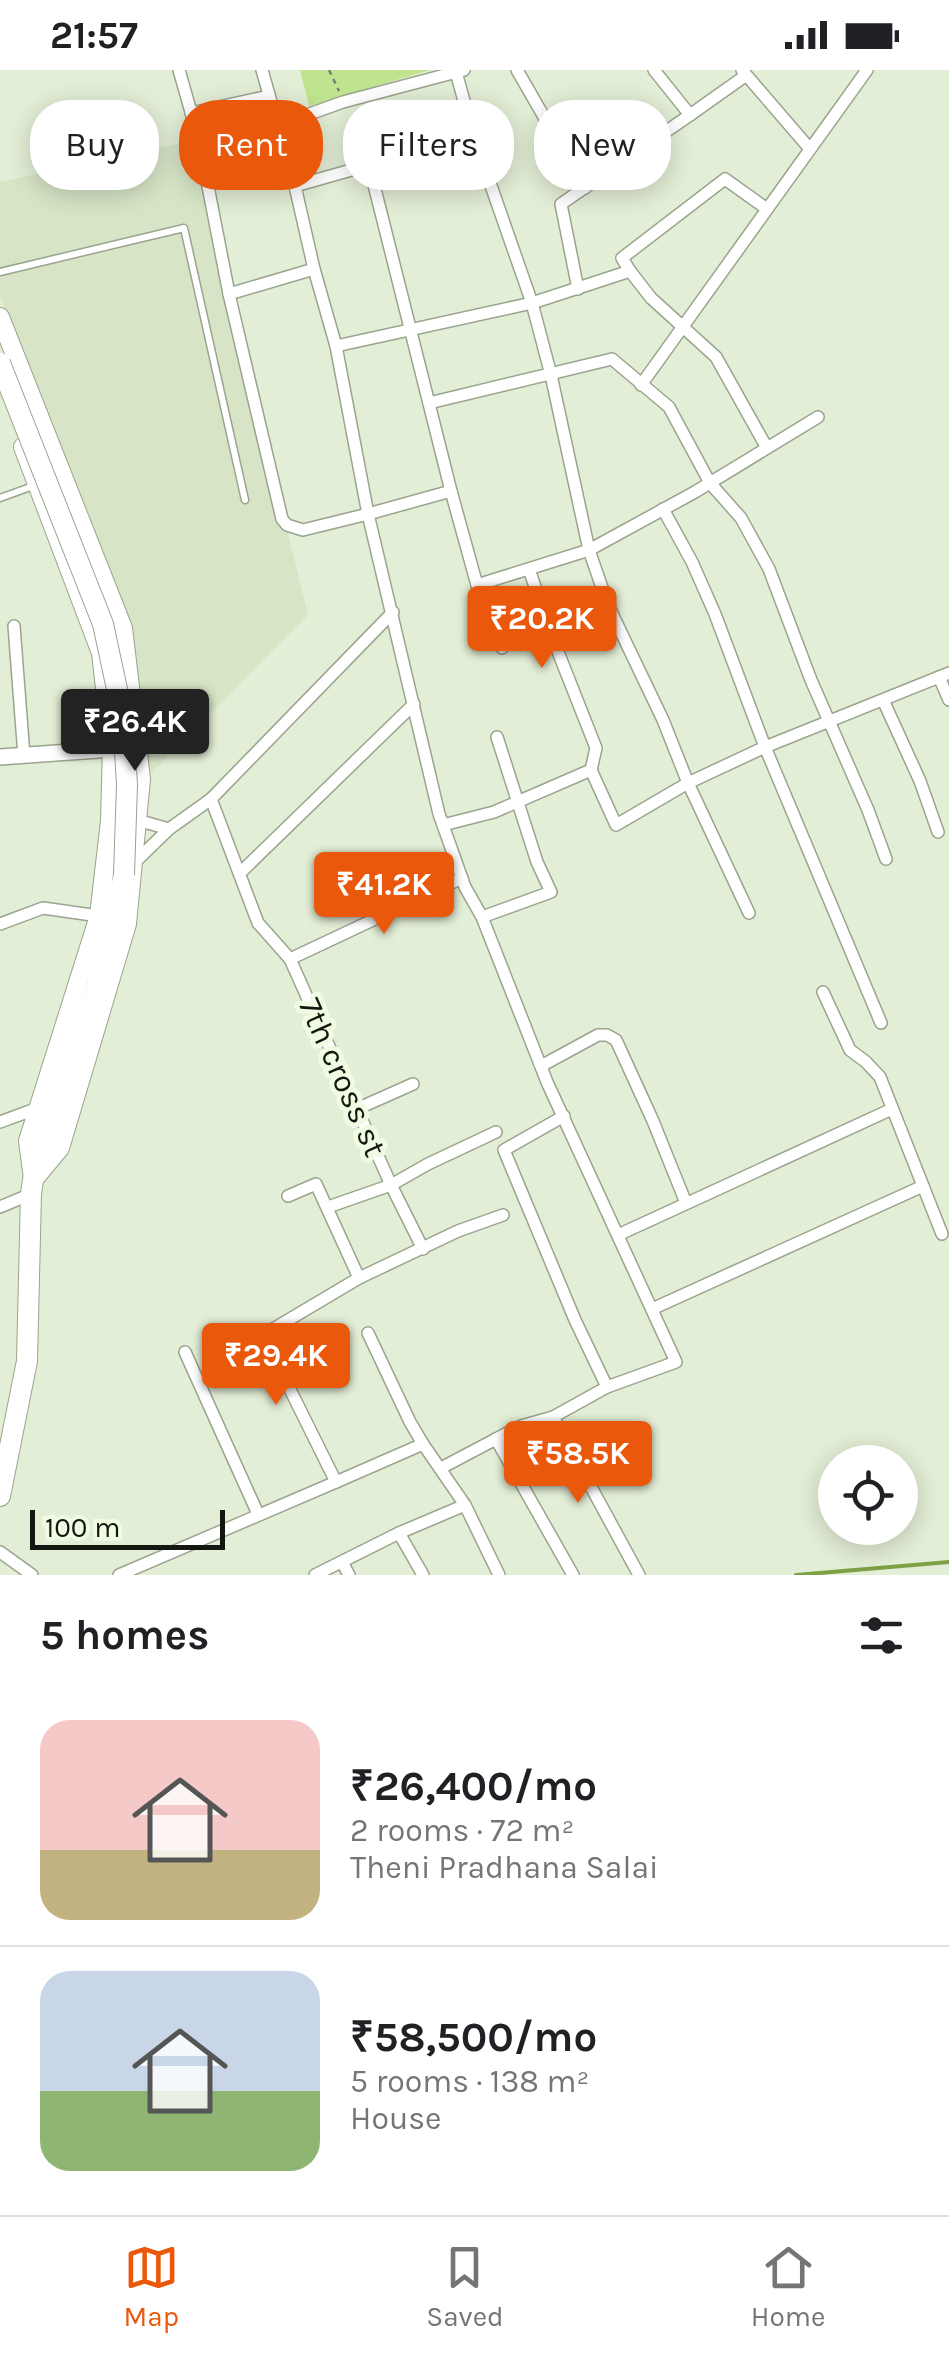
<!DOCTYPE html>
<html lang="en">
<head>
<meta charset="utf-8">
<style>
  :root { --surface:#fff; --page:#f2f2f2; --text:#202124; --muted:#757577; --line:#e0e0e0; --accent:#ea580c }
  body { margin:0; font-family:Karla,sans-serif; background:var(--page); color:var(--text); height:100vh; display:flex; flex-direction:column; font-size:38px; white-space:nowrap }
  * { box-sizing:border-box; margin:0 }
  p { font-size:32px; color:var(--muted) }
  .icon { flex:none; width:55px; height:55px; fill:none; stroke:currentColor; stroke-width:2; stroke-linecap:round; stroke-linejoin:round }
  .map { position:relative; height:1505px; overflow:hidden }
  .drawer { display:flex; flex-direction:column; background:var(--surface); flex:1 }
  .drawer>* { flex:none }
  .guide { position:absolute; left:30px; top:30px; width:890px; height:90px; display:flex; gap:20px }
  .buttons { position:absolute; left:818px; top:1375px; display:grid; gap:20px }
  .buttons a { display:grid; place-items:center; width:100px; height:100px; border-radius:50%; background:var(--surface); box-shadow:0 5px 25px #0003; font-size:50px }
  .scale { position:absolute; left:30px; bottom:25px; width:195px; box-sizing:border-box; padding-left:10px; border:5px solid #14170f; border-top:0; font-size:28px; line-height:35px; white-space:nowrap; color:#14170f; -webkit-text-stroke:8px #f0fbe3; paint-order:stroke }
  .price { position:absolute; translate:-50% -85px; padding:0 22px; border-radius:10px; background:var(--accent); color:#fff; font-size:32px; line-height:65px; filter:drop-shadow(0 2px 5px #0008) }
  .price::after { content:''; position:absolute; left:50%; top:60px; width:30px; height:22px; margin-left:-15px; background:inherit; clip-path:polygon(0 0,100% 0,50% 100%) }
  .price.current { background:#222; color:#fff }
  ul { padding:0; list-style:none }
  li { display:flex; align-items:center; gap:30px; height:250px; padding:0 40px }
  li+li { border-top:2px solid var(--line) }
  li span { display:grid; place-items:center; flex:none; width:280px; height:200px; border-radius:30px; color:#555 }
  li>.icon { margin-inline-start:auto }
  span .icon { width:120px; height:120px; fill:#fffc; stroke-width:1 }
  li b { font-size:42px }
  h2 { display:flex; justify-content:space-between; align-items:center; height:120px; padding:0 40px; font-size:42px }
  .tag { padding:0 35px; border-radius:40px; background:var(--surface); box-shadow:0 5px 25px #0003; font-size:35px; line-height:90px }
  .tag.current { background:var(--accent); color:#fff }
  .status { display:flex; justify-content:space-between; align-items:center; height:70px; padding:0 50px; background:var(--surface); direction:ltr }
  .status svg { height:28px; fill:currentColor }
  .tab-bar { display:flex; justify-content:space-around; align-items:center; height:140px; border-top:2px solid var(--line); background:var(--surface); font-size:28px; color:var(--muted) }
  .tab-bar a { display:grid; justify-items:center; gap:5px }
  .tab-bar .current { color:var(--accent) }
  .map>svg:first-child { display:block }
</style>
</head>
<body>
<div class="status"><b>21:57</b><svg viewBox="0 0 49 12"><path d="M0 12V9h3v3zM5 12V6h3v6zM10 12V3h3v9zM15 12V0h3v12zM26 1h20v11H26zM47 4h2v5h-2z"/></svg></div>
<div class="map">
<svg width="949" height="1505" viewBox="0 0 949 1505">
  <rect width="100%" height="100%" fill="#e3eed6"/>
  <path fill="#d7e5c6" d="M191 71 308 545 146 708 130 556 0 227V112Z"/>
  <path fill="#c0e390" d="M300 0H430L309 36Z"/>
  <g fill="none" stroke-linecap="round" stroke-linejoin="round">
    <path stroke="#7da145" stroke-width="4" d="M796 1505 949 1492"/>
    <g stroke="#9aa48e" stroke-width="9">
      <g id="service">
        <path d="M0 202 184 158 245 430"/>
        <path d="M0 428 36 415"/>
      </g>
    </g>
    <g stroke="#9aa48e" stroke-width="14">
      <g id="minor">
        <path d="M179 0 199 70 276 56 343 32 464 0"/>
        <path d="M262 0 295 116 314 199 336 276 368 444 439 744 465 817 482 847 547 1012 676 1292 607 1317 553 1347 521 1356 496 1369"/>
        <path d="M517 0 585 118"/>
        <path d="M742 0 810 79"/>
        <path d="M191 43 269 26"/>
        <path d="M690 45 745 6"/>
        <path d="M199 70 229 224 282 449 287 455 303 460 368 444 451 421 477 515 589 480 551 305 532 233 474 67 456 2"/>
        <path d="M369 95 474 67"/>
        <path d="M295 116 369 95 451 421"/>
        <path d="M630 201 622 188 725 109 767 139"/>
        <path d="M578 219 561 134 690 45 654 0"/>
        <path d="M229 224 314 199"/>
        <path d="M336 276 532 233 630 201 651 228 716 287 767 378"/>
        <path d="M641 315 867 0"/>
        <path d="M429 333 612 289 669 337 710 413 741 448 769 499 811 610 868 740 886 789"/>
        <path d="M663 439 692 492 715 544 765 677 881 953"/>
        <path d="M529 499 551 564 596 678 591 700"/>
        <path d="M477 515 502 578"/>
        <path d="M14 556 24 686"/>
        <path d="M939 607 949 630"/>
        <path d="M883 630 920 711 938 762"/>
        <path d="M211 729 258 853 290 889 391 1115 423 1179"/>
        <path d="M137 750 169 759"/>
        <path d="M443 755 494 742 591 700 616 755 688 713 765 677 949 603"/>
        <path d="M134 793 169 759 211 729 393 542"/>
        <path d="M240 803 414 634"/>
        <path d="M749 843 688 713 663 650 608 535 589 480 695 422 818 347"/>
        <path d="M482 847 551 822 537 792 497 667"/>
        <path d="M0 854 43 838 99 846"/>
        <path d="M290 889 462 808"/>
        <path d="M823 922 850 980 866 992 880 1007 942 1164"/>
        <path d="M541 996 598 965H607L616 970 653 1051 686 1133"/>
        <path d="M359 1038 413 1014"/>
        <path d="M564 1046 504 1080 575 1250 607 1317"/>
        <path d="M0 1052 38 1038"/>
        <path d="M288 1126 316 1114 359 1208"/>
        <path d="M0 1137 31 1124"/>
        <path d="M328 1137 391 1115 428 1094 496 1062"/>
        <path d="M618 1165 892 1039"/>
        <path d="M652 1239 923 1116"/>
        <path d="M368 1263 410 1352 423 1374"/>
        <path d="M185 1282 258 1444"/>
        <path d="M553 1347 639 1505"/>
        <path d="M441 1398 496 1369 573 1505"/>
        <path d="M336 1412 423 1374 465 1435 499 1505"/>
        <path d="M0 1482 32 1505"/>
        <path d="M342 1492 349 1505"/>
        <path d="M119 1505 336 1412 263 1265 359 1208 458 1161 503 1145"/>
        <path d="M315 1505 399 1463"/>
        <path d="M423 1505 399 1463 465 1435"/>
      </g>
    </g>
    <g stroke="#9aa48e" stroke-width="18">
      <path id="tertiary" d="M0 687 112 679"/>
    </g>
    <g stroke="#9aa48e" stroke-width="20">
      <g id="secondary">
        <path d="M0 247 123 558 141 709 127 854 60 1078 35 1108"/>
        <path d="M23 377 101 583 112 679 110 751 99 846 28 1071 33 1109"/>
      </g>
    </g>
    <g stroke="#9aa48e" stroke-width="22">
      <path id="primary" d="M0 1426 27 1291 31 1124 33 1110 97 915 124 805"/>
    </g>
    <path stroke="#787f6f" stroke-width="2.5" stroke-dasharray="5 5" stroke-linecap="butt" d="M329 0 339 21"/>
    <use href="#service" stroke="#fff" stroke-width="6"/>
    <use href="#minor" stroke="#fff" stroke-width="11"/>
    <use href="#tertiary" stroke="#fff" stroke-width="15"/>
    <use href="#secondary" stroke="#fff" stroke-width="18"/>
    <use href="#primary" stroke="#fff" stroke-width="20"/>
    <g stroke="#9aa48e" stroke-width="22" stroke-linecap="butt">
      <path id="primary-bridge" d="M0 293 103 554 123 647 127 715 124 805"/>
    </g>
    <use href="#primary-bridge" stroke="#fff" stroke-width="20"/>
  </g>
  <g text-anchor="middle" stroke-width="10" stroke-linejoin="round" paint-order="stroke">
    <g font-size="32" fill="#14170f" stroke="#f0fbe3">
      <text transform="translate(343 1007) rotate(66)" y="11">7th cross st</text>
    </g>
  </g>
</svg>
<div class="buttons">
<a><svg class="icon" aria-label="locate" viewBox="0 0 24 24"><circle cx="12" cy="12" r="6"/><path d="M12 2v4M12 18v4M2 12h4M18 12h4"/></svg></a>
</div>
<div class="scale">100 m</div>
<b class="price" style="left:542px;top:601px">₹20.2K</b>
<b class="price current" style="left:135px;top:704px">₹26.4K</b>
<b class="price" style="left:384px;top:867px">₹41.2K</b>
<b class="price" style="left:276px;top:1338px">₹29.4K</b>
<b class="price" style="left:578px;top:1436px">₹58.5K</b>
<div class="guide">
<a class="tag">Buy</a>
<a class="tag current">Rent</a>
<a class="tag">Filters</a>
<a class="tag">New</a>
</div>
</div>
<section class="drawer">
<h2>5 homes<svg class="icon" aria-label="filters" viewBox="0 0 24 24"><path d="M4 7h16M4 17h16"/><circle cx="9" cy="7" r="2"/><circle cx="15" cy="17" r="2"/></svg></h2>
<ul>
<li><span style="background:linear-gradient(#f6c9c9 65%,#c2b280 0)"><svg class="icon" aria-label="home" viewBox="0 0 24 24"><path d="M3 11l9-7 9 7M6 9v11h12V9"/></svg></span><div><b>₹26,400/mo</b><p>2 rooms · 72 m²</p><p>Theni Pradhana Salai</p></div></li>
<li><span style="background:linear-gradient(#c9d6e8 60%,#8fb573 0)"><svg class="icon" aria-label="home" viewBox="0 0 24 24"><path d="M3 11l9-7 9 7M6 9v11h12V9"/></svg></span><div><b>₹58,500/mo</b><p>5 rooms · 138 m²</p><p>House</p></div></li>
</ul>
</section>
<nav class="tab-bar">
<a class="current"><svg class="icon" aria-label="map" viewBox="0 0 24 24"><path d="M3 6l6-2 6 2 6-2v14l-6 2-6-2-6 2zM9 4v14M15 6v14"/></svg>Map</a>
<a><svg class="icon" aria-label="saved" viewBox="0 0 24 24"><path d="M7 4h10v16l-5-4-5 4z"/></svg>Saved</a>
<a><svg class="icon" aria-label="home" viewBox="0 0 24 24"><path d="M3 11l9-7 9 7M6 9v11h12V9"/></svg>Home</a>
</nav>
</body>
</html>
